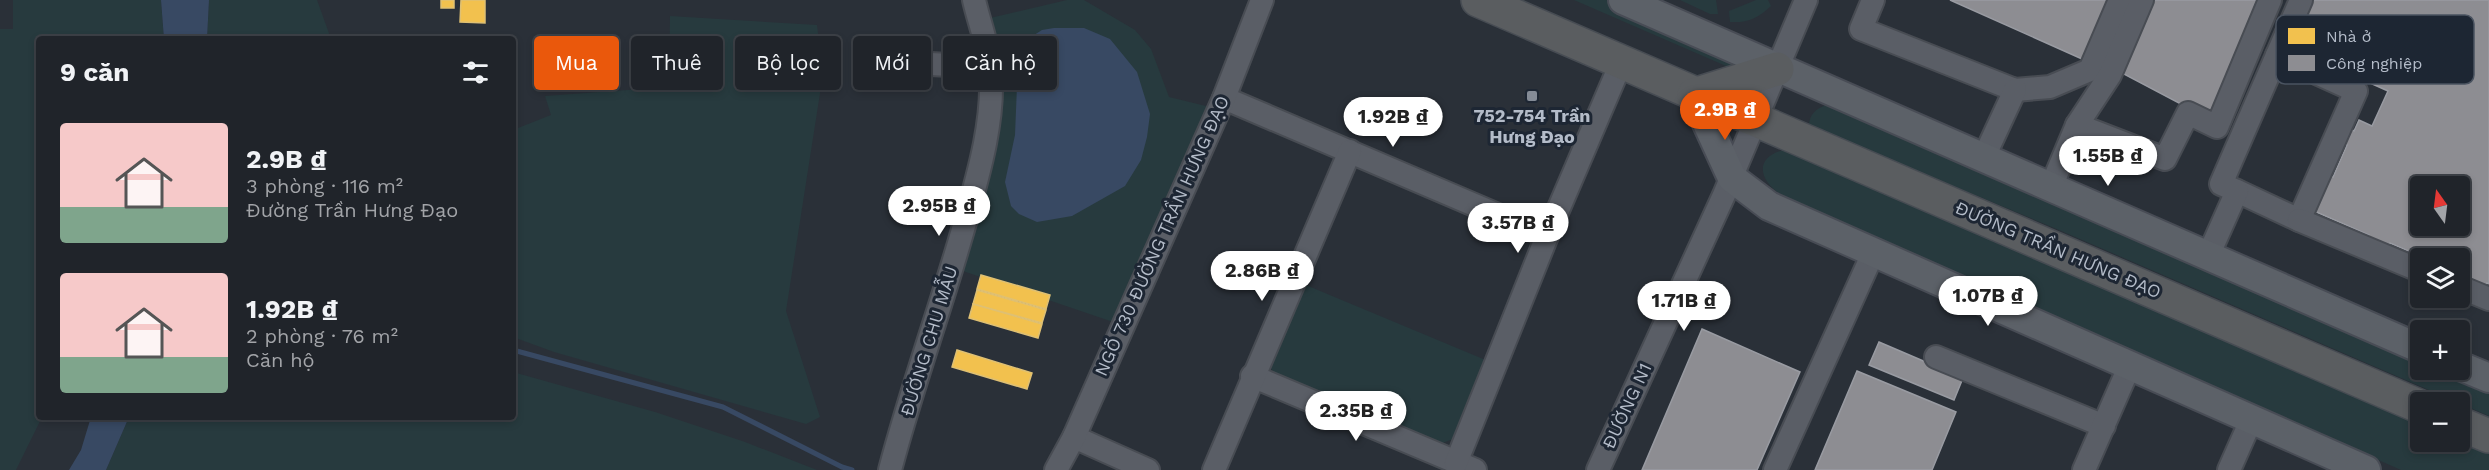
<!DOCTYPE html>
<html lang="vi">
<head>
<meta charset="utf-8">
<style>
  :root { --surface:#20242a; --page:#282c32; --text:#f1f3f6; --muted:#a2a4a8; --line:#3d4147; --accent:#ea580c }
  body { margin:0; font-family:"Work Sans",sans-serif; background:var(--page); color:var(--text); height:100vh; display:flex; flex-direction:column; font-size:22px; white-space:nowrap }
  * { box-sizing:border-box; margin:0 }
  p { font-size:20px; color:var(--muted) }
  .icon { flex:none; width:33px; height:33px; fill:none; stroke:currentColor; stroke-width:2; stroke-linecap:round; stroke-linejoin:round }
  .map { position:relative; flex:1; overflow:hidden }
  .sheet { position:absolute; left:36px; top:36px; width:480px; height:384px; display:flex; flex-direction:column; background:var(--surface); border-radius:6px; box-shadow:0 3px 9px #0003,0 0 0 2px var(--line) }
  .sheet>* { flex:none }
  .hud { position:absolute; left:534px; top:36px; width:570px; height:54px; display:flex; gap:12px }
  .needle { width:39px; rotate:346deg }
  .tools { position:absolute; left:2410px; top:176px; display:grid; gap:12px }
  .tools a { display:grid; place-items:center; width:60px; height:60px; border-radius:6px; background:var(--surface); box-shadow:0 3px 9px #0003,0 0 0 2px var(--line); font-size:30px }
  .price { position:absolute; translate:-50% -51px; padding:0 14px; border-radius:21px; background:#fff; color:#222; font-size:20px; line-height:39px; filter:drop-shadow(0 2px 3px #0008) }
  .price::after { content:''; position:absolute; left:50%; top:36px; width:18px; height:14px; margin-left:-9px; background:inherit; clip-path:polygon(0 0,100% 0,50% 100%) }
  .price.active { background:var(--accent); color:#fff }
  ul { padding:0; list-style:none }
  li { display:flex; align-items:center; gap:18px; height:150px; padding:0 24px }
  li span { display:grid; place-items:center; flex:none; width:168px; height:120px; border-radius:6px; color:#555 }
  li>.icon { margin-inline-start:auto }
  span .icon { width:72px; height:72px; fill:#fffc; stroke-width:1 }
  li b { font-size:26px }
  h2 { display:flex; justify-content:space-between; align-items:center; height:72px; padding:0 24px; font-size:26px }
  .tag { padding:0 21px; border-radius:6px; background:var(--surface); box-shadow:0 3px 9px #0003,0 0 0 2px var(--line); font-size:21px; line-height:54px }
  .tag.active { background:var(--accent); color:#fff }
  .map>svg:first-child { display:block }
</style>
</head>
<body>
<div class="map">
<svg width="2489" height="470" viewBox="0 0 2489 470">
  <rect width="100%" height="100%" fill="#2a3038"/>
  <g fill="#273a3e">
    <path d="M13 0H161L164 39H39V417H42L16 470H0V29H13Z"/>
    <path d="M209 0H317L331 39H207Z"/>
    <path d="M1067 0H1084L1135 30 1151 49 1169 97 1214 108 1116 323 963 271 978 202 990 18Z"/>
    <path d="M1574 0H1609L1712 46 1736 62 1732 66H1726Z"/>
    <path d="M1680 0H1716L1718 14H1710Z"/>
    <path d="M1756 0H1768L1771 6C1758 18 1748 23 1730 22L1729 11Z"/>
    <path d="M670 16 817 25 823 74 786 311 820 417 806 424 554 352 513 337V130L551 115 545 96 669 87Z"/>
    <path d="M1827 105 2421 362V369H2437L2489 391V416L2059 230 1809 126C1809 115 1816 108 1827 105Z"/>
    <path d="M1784 150H1794L1859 180 2421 424V441H2460L2489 454V470H2401L1784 196C1761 184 1751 158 1784 150Z"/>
    <path d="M1301 283 1488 361 1453 439 1437 445 1274 373 1267 362Z"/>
    <path d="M513 372 655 412 745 442 817 470H106L129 417H513Z"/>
  </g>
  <g fill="#384963">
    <path d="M161 0H209L207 39H164Z"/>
    <path d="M1054 28H1084L1110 39 1137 72 1150 114 1147 137 1141 160 1125 186 1072 216 1037 222 1019 214 1011 206 1005 182 1015 135 1018 61 1031 37 1042 30Z"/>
    <path d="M91 417H129L106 470H69L81 450Z"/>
  </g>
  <g fill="#f2c14e" stroke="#dfc073" stroke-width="1.5">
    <rect x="441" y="0" width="13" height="8"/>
    <path d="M461 0H485V23L460 22Z"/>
    <path d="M981 275 1050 295 1046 309 977 289Z"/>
    <path d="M977 290 1046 310 1042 323 973 304Z"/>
    <path d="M973 304 1042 324 1038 338 969 318Z"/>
    <path d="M957 350 1032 373 1027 389 952 367Z"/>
  </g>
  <g fill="#8d8d92" stroke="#999ba2" stroke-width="1.5" fill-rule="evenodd">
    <path d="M1950 0H2108L2082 59Z"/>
    <path d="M2151 0H2265L2213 121 2120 72Z"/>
    <path d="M2313 0H2489V284L2487 283 2484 290 2460 280V258H2425L2390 243 2389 247 2367 238 2369 235 2314 211 2326 174 2333 177 2347 145 2342 143 2349 128 2354 131 2359 120 2372 126 2388 91 2292 48ZM2421 186H2460V225H2421Z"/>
    <path d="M1702 329 1800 372 1757 470H1642Z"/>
    <path d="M1879 342 1963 378 1954 400 1869 365Z"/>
    <path d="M1857 371 1956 412 1932 470H1815Z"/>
  </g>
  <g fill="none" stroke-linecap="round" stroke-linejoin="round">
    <path stroke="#384963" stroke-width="5" d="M513 350 723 407 842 467 852 470"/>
    <g stroke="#484c53" stroke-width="26">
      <g id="minor">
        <path d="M1873 0 1861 29 2015 90 2050 87 2090 70 2120 0"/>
        <path d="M910 63 990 67"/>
        <path d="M1224 98 1547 236"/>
        <path d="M2077 125 2165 159 2188 113 2217 127 2270 0"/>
        <path d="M1984 157 2015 90"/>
        <path d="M2051 187 2077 125 2110 75 2142 0"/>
        <path d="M2237 191 2299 220 2356 91 2277 55"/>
        <path d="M2299 220 2421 271"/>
        <path d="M2208 256 2237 191 2221 184 2301 0"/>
        <path d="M2460 287 2489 299"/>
        <path d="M1936 357 2104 426"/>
        <path d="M1252 376 1475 470"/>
        <path d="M1074 437 1148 470"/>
        <path d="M1456 463 1547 236 1621 63"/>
        <path d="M890 470C911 390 939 313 962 233 976 183 996 119 990 67 988 45 979 22 974 0"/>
        <path d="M1056 470 1074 437 1224 98 1262 0"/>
        <path d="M1214 470 1350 151"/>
        <path d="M1598 470 1724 195 1806 0"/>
        <path d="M1775 470 1874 251"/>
        <path d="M2084 470 2130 365"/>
        <path d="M2229 470 2252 418"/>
      </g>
    </g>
    <g stroke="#484c55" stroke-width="32">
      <g id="major">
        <path d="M1623 0 2421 349"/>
        <path d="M1694 95 1732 178 1769 206 2366 470"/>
        <path d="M2460 366 2489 378"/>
      </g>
    </g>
    <g stroke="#474c53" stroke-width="36">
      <g id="highway">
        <path d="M1478 0 2421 407"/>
        <path d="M1694 95 1777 69"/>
        <path d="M2460 424 2489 436"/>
      </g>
    </g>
    <use href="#minor" stroke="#5a5e66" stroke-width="22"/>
    <use href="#major" stroke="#5c6168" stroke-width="28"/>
    <use href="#highway" stroke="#5a5d60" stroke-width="33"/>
  </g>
  <rect fill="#848b96" stroke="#1d2633" stroke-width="2" x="1526" y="90" width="12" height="12" rx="3"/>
  <g text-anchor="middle" stroke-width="6" stroke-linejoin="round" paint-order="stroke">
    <g font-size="18" font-weight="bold" fill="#b4bcc9" stroke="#1d2633">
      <text x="1532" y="122">752-754 Trần<tspan x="1532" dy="21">Hưng Đạo</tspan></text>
    </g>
    <g font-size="18" fill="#b4bcc9" stroke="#1d2633">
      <text transform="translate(1162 236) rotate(-66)" y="6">NGÕ 730 ĐƯỜNG TRẦN HƯNG ĐẠO</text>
      <text transform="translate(2058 250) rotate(23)" y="6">ĐƯỜNG TRẦN HƯNG ĐẠO</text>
      <text transform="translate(929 341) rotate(-73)" y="6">ĐƯỜNG CHU MẪU</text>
      <text transform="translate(1627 406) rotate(-65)" y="6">ĐƯỜNG N1</text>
    </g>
  </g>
  <rect x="2276" y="15" width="198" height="69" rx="9" fill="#1d2633" stroke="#4a5360" stroke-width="1.5"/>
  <rect x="2288" y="28" width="27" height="16" fill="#f2c14e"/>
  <rect x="2288" y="55" width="27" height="16" fill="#8d8d92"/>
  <g font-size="16" fill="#b4bcc9">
    <text x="2326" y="42">Nhà ở</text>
    <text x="2326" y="69">Công nghiệp</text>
  </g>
</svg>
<div class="tools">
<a><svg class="needle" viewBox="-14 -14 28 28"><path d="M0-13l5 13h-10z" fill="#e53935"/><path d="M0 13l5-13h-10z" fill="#a2a4a8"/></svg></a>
<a><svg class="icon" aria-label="layers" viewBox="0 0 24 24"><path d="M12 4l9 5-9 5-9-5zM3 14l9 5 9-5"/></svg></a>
<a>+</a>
<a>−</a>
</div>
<b class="price active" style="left:1725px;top:141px">2.9B ₫</b>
<b class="price" style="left:1393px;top:148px">1.92B ₫</b>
<b class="price" style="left:2108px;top:187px">1.55B ₫</b>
<b class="price" style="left:939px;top:237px">2.95B ₫</b>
<b class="price" style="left:1518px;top:254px">3.57B ₫</b>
<b class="price" style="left:1262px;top:302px">2.86B ₫</b>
<b class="price" style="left:1988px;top:327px">1.07B ₫</b>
<b class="price" style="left:1684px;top:332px">1.71B ₫</b>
<b class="price" style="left:1356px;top:442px">2.35B ₫</b>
<div class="hud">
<a class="tag active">Mua</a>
<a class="tag">Thuê</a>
<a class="tag">Bộ lọc</a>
<a class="tag">Mới</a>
<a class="tag">Căn hộ</a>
</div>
<section class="sheet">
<h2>9 căn<svg class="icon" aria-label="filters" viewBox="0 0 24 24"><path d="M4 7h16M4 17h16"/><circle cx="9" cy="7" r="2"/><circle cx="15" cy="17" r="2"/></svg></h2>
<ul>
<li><span style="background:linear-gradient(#f6c9c9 70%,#7fa58c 0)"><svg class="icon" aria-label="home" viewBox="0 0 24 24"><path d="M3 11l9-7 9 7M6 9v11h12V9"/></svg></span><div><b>2.9B ₫</b><p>3 phòng · 116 m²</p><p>Đường Trần Hưng Đạo</p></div></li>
<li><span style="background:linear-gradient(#f6c9c9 70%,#7fa58c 0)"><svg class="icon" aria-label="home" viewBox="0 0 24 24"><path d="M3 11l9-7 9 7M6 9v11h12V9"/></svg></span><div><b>1.92B ₫</b><p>2 phòng · 76 m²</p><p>Căn hộ</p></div></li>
</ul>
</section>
</div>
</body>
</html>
